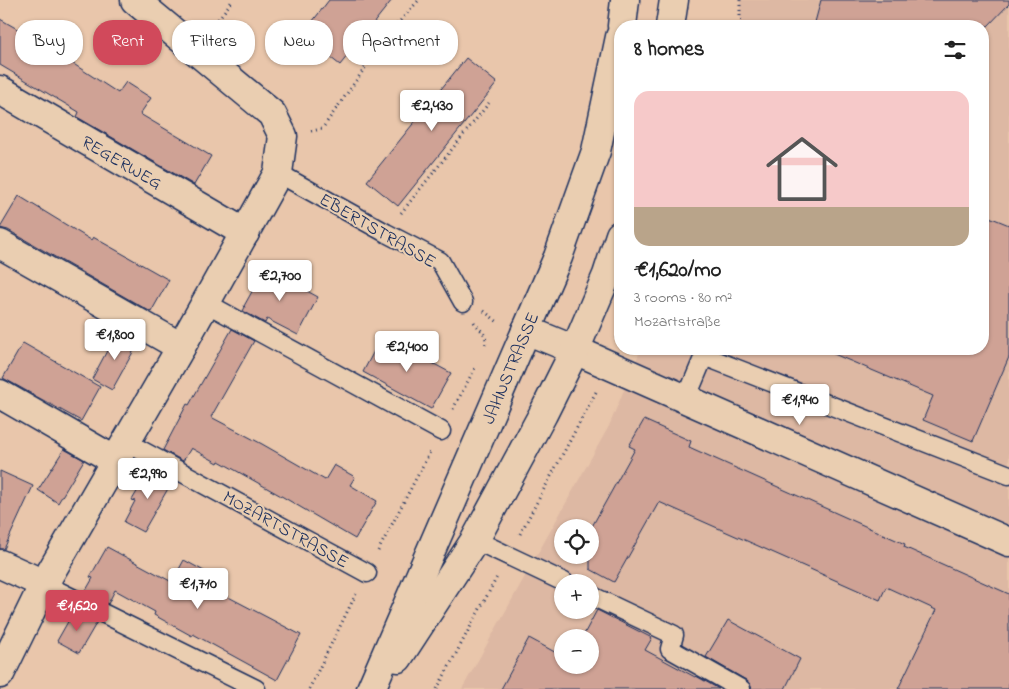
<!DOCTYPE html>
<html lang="en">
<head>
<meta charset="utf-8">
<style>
  :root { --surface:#fff; --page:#f6f6f6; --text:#222; --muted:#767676; --accent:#d1495b }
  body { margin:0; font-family:"Indie Flower",sans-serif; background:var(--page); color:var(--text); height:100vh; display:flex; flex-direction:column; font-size:19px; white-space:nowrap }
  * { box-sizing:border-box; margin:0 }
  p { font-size:16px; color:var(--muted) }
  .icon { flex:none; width:28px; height:28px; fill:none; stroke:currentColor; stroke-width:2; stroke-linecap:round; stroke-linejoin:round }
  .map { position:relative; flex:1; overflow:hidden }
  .sheet { position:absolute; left:614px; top:20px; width:375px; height:335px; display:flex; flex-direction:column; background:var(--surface); border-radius:20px; box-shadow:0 1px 4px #0004 }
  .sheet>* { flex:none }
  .hud { position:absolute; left:15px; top:20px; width:475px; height:45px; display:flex; gap:10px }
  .fabs { position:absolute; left:554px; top:519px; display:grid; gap:10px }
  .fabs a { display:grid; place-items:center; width:45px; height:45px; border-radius:50%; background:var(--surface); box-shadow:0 1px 4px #0004; font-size:25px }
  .price { position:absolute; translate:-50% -42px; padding:0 11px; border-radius:5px; background:#fff; color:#222; font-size:16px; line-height:32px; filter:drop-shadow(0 1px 2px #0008) }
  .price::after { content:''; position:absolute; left:50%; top:30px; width:15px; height:11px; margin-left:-8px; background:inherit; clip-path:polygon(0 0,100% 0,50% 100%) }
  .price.active { background:var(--accent); color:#fff }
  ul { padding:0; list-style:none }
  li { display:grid; align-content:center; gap:10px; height:265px; padding:0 20px }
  li span { display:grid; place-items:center; height:155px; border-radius:15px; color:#555 }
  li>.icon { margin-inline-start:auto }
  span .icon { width:90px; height:90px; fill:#fffc; stroke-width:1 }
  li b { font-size:21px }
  h2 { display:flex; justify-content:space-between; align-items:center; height:60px; padding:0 20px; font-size:21px }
  .pill { padding:0 18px; border-radius:20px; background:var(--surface); box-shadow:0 1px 4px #0004; font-size:18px; line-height:45px }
  .pill.active { background:var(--accent); color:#fff }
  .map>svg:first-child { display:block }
</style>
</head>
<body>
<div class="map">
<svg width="1009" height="689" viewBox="0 0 1009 689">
  <rect width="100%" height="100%" fill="#e9c6ab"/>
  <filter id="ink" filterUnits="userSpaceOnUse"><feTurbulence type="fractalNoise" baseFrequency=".02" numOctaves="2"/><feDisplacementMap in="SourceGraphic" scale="10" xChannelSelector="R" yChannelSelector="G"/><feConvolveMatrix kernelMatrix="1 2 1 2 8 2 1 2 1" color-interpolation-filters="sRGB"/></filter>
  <g filter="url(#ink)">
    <path fill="#ddb8a3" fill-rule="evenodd" d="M740 0H1009V689H462L609 426 641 349H982V26H740ZM562 528H590V555H562ZM562 582H590V610H562ZM562 638H590V665H562Z"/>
    <g fill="#cfa295" stroke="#1b2f5e">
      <path d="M329 0H392L340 65 302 35Z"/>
      <path d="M821 0H1009V4L988 26H814Z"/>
      <path d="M0 19 73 61 72 63 118 93 126 82 151 98 140 114 211 156 194 185 77 117 79 112 0 65Z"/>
      <path d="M466 58 497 83 398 206 367 181Z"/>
      <path d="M19 196 91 240 93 237 169 280 151 312 8 230 0 228Z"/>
      <path d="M982 214 1009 225V357L973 441 923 420 933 396 822 349H982Z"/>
      <path d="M265 268 318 297 298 335 267 319 265 323 243 311 245 307 244 306Z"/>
      <path d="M232 329 254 341 211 417 262 444 325 480 334 465 355 477 350 485 377 501 355 539 283 497 219 461 218 463 191 448 183 461 163 450 187 404 189 405Z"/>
      <path d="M117 332 138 343 112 390 92 379Z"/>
      <path d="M382 336 451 373 431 409 363 372Z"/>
      <path d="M23 343 100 387 81 421 3 378Z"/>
      <path d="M644 420 691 441 689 447 905 544 904 547 1009 594V689H898L936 610 886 587 880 600 659 502 614 582 590 569V530L635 449 629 446Z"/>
      <path d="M64 449 84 460 58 503 38 490Z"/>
      <path d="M153 469 173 480 143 532 124 522 135 501 132 500 148 473 150 474Z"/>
      <path d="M0 471 33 486 4 549H0Z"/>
      <path d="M107 547 172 582 184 560 222 581 217 591 301 635 277 680 193 634 192 636 154 615 155 612 115 590 108 604 85 592 93 578 90 577Z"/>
      <path d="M597 610 652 638 645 650 695 677 696 676 719 689H501L529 638 562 656V665H590V638H582Z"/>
      <path d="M74 611 97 622 79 653 57 641Z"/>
      <path d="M728 620 800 659 785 689H752L750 684 746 680 706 657Z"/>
    </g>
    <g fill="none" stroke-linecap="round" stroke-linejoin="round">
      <g stroke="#1b2f5e" stroke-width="21">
        <g id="service">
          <path d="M278 173 386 233 440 261 463 302"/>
          <path d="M206 303 441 431"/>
          <path d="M686 399 704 356 1009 475"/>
          <path d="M126 442 367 573"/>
          <path d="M475 540 564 582"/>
          <path d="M44 584 256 689"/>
          <path d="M590 595 674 635 670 649 741 689"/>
        </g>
      </g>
      <g stroke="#1b2f5e" stroke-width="31">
        <g id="minor">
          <path d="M0 90 245 233"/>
          <path d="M0 244 181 347"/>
          <path d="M575 350 1009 542"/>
          <path d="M0 394 116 461"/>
          <path d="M0 564 44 584"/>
          <path d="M0 674 44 584 181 347 278 173 283 136 272 114 135 0"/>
        </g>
      </g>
      <g stroke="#1b2f5e" stroke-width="31">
        <g id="secondary">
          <path d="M622 26 625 0"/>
          <path d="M670 26 674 0"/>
          <path d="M526 330 575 350"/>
          <path d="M398 658 475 540 543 414 575 350 607 275 620 235"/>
          <path d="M371 689 558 257 596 151 620 37"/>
        </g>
      </g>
      <g stroke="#1b2f5e" stroke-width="3" stroke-dasharray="1 4" stroke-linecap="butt">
        <path d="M740 0V26"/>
        <path d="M212 27 233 0"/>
        <path d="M311 131 322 129 391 31 419 0"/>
        <path d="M401 213 489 103"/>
        <path d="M484 311 499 323"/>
        <path d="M474 322C481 332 488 333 485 347"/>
        <path d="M617 338 620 329"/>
        <path d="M453 409 475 368"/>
        <path d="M520 534 596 392"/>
        <path d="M378 551 430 452"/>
        <path d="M309 689 356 594"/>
        <path d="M437 689 497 577"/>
      </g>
      <use href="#service" stroke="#eaceb1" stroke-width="18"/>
      <use href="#minor" stroke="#eaceb1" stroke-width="28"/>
      <use href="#secondary" stroke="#eaceb1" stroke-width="28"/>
    </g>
  </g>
  <g text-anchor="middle" stroke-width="4" stroke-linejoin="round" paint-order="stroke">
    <g font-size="18" fill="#1b2f5e" stroke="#eaceb1">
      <text transform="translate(122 162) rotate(30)" y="6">REGERWEG</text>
      <text transform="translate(378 230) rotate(30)" y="6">EBERTSTRASSE</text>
      <text transform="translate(510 368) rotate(-67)" y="6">JAHNSTRASSE</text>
      <text transform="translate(286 529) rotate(29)" y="6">MOZARTSTRASSE</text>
    </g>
  </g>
</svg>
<div class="fabs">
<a><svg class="icon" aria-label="locate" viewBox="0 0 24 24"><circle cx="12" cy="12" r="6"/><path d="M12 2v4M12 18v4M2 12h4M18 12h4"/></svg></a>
<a>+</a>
<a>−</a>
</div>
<b class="price" style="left:432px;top:132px">€2,430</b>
<b class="price" style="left:280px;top:302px">€2,700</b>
<b class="price" style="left:115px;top:361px">€1,800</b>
<b class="price" style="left:407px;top:373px">€2,400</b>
<b class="price" style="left:800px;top:426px">€1,940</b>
<b class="price" style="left:148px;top:500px">€2,990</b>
<b class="price" style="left:198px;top:610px">€1,710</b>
<b class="price active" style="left:77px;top:632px">€1,620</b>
<div class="hud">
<a class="pill">Buy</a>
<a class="pill active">Rent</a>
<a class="pill">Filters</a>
<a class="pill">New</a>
<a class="pill">Apartment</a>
</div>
<section class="sheet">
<h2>8 homes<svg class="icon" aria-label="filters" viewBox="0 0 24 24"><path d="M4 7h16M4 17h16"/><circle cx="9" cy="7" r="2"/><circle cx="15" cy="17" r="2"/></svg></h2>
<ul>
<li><span style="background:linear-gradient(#f6c9c9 75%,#b9a48a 0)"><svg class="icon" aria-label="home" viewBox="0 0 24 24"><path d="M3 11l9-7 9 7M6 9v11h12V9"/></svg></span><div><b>€1,620/mo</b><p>3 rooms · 80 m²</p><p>Mozartstraße</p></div></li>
</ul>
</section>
</div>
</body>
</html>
